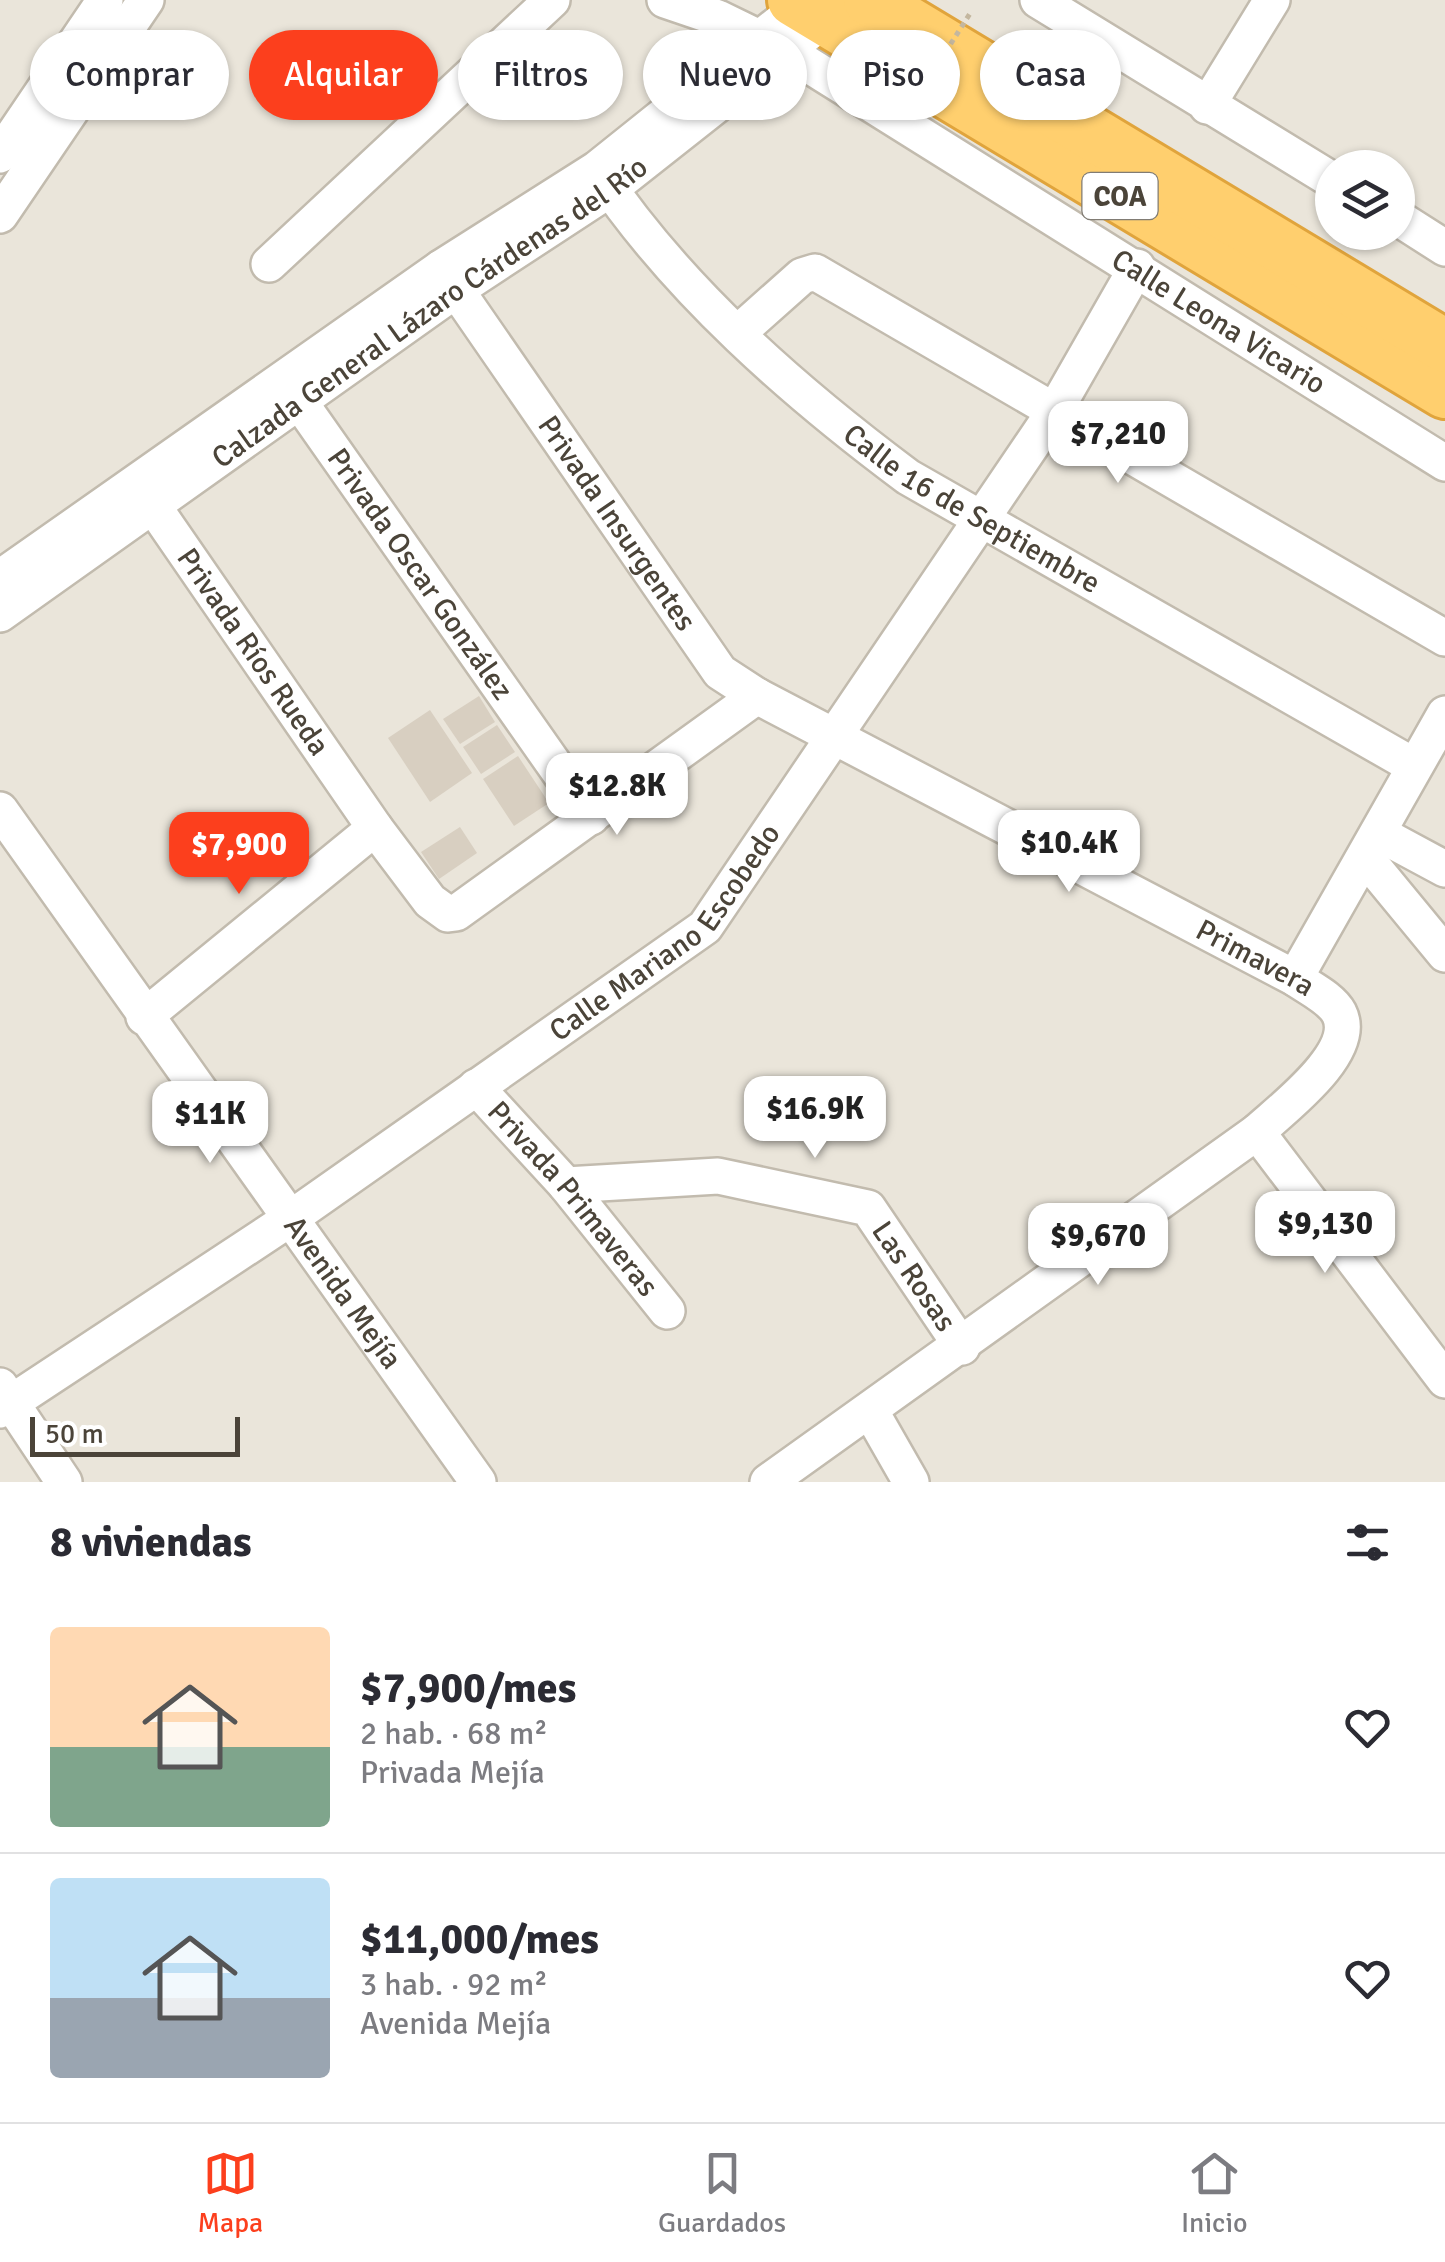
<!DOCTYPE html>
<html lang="es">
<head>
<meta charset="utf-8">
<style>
  :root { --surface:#fff; --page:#f2f2f3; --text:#2b2b33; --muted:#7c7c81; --line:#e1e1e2; --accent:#fc3f1d }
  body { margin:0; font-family:Signika,sans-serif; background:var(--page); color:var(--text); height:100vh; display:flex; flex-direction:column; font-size:38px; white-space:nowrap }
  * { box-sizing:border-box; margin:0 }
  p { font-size:32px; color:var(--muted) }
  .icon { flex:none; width:55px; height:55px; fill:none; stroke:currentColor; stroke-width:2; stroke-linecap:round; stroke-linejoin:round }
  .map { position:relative; height:1482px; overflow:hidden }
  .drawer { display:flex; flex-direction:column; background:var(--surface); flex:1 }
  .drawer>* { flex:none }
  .guide { position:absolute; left:30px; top:30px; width:1385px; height:90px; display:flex; gap:20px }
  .buttons { position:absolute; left:1315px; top:150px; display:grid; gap:20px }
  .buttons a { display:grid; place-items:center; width:100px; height:100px; border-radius:50%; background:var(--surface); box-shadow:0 2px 8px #0004; font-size:50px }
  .scale { position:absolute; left:30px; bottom:25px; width:210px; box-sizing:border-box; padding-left:10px; border:5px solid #4b4439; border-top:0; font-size:28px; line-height:35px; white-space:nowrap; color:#4b4439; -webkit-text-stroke:8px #fff; paint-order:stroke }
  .price { position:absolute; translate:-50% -85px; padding:0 22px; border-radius:20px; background:#fff; color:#222; font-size:32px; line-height:65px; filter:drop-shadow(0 2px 5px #0008) }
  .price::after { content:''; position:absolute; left:50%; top:60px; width:30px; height:22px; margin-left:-15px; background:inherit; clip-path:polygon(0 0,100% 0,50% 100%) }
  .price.on { background:var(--accent); color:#fff }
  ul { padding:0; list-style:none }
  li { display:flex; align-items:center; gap:30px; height:250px; padding:0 50px }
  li+li { border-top:2px solid var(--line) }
  li span { display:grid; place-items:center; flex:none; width:280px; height:200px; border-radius:10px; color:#555 }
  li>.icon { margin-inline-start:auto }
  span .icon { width:120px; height:120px; fill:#fffc; stroke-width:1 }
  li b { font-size:42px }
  h2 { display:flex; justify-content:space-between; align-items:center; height:120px; padding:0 50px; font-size:42px }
  .pill { padding:0 35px; border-radius:45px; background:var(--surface); box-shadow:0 2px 8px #0004; font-size:35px; line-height:90px }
  .pill.on { background:var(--accent); color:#fff }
  .tab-bar { display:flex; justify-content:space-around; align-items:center; height:140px; border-top:2px solid var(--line); background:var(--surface); font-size:28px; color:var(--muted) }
  .tab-bar a { display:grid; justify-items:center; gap:5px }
  .tab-bar .on { color:var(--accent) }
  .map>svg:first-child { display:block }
</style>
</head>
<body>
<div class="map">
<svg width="1445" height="1482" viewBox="0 0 1445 1482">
  <rect width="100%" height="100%" fill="#f6f3ec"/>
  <path fill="#eae5da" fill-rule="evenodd" d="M0 0H1445V1482H0ZM1332 168H1398V232H1332Z"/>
  <g fill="#d8cfc1">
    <path d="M479 696 495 722 460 744 443 719Z"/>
    <path d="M430 710 472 773 430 802 388 738Z"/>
    <path d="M497 725 515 752 481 774 463 747Z"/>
    <path d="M518 756 549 803 514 826 483 779Z"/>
    <path d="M460 827 477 853 439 879 421 852Z"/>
  </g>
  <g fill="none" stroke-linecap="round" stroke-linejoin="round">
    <g stroke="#c2bbae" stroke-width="40">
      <g id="minor">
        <path id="s1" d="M665 0 718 18 788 52 1445 463"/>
        <path d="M1038 0 1332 180"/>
        <path d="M1207 106 1272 0"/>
        <path d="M0 155 105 0"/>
        <path id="s2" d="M597 170C677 290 794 392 908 477L1414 766"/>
        <path d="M0 215 146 0"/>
        <path d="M1398 218 1445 248"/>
        <path d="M269 264 552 0"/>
        <path id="s3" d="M441 268 720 672 757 696 1295 978C1309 988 1331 998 1339 1013 1359 1052 1282 1109 1257 1132L768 1482"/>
        <path d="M739 332 802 276 815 272 1445 638"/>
        <path id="s4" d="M287 384 591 817"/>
        <path id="s5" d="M140 487 375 828 430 901 448 914 456 913 757 696"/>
        <path d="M0 578 441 268 597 169 808 0"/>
        <path id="s6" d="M0 614 456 290 610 189 842 6"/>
        <path id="s7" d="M0 810 478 1482"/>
        <path d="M1378 833 1445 869"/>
        <path d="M1365 857 1445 954"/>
        <path d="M1295 978 1445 714"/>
        <path d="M144 1017 375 828"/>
        <path id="s8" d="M476 1087 566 1185 667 1311"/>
        <path d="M1257 1132 1445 1380"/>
        <path id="s9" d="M566 1185 718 1176 868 1208 962 1347"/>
        <path d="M0 1386 64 1482"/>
        <path id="s10" d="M0 1410 288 1220 705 927 1054 412 1137 267"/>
        <path d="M871 1412 911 1482"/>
      </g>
    </g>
    <g stroke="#e0a43c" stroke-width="58">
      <g id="highway">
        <path d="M794 0 1445 392"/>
        <path d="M870 0 1445 346"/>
      </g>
    </g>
    <use href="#minor" stroke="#fff" stroke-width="35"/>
    <use href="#highway" stroke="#ffcf6e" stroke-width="52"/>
    <path stroke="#c4b79f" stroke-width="5" stroke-dasharray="5 5" stroke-linecap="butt" d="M913 103 971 12"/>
  </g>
  <g text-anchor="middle" stroke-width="9" stroke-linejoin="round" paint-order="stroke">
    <rect fill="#fff" stroke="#817c74" stroke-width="2.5" x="1082.5" y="173" width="75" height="46" rx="8"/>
    <g font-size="28" font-weight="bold" fill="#4b4439">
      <text x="1120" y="206">COA</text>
    </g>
    <g font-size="30" fill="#4b4439" stroke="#fff">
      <text dy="10" stroke="none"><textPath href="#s6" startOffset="525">Calzada General Lázaro Cárdenas del Río</textPath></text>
      <text dy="10" stroke="none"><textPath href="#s1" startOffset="642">Calle Leona Vicario</textPath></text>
      <text dy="10" stroke="none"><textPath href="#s2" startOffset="510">Calle 16 de Septiembre</textPath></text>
      <text dy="10" stroke="none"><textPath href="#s3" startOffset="310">Privada Insurgentes</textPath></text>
      <text dy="10" stroke="none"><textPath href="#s4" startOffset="232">Privada Oscar González</textPath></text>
      <text dy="10" stroke="none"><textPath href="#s5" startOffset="200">Privada Ríos Rueda</textPath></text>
      <text dy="10" stroke="none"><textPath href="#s10" startOffset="822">Calle Mariano Escobedo</textPath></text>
      <text dy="10" stroke="none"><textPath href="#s3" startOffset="1098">Primavera</textPath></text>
      <text dy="10" stroke="none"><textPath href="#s8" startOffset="148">Privada Primaveras</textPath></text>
      <text dy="10" stroke="none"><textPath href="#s9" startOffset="388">Las Rosas</textPath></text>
      <text dy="10" stroke="none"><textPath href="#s7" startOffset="592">Avenida Mejía</textPath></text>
    </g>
  </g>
</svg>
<div class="buttons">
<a><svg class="icon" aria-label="layers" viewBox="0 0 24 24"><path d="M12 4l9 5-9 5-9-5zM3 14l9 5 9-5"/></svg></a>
</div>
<div class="scale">50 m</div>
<b class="price" style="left:1118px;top:486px">$7,210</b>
<b class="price" style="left:617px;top:838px">$12.8K</b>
<b class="price" style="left:1069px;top:895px">$10.4K</b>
<b class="price on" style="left:239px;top:897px">$7,900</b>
<b class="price" style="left:815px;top:1161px">$16.9K</b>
<b class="price" style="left:210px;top:1166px">$11K</b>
<b class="price" style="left:1325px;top:1276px">$9,130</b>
<b class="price" style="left:1098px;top:1288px">$9,670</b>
<div class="guide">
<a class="pill">Comprar</a>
<a class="pill on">Alquilar</a>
<a class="pill">Filtros</a>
<a class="pill">Nuevo</a>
<a class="pill">Piso</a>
<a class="pill">Casa</a>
</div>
</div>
<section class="drawer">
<h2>8 viviendas<svg class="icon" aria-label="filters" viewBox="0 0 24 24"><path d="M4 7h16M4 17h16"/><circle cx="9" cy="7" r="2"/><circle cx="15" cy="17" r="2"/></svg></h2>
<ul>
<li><span style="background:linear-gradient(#ffd9b3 60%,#7fa58c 0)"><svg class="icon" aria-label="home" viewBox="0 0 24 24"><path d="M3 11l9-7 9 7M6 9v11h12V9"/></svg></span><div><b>$7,900/mes</b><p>2 hab. · 68 m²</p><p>Privada Mejía</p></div><svg class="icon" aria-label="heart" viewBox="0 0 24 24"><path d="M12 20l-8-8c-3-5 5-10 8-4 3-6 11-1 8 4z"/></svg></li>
<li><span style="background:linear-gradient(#bfe0f5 60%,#9aa5b1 0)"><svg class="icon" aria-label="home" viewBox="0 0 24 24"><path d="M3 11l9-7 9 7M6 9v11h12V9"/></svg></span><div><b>$11,000/mes</b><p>3 hab. · 92 m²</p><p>Avenida Mejía</p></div><svg class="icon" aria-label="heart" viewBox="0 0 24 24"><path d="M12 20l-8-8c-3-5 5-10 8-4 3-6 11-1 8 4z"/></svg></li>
</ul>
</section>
<nav class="tab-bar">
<a class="on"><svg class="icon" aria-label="map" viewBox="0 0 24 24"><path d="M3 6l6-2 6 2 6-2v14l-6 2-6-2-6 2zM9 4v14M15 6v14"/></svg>Mapa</a>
<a><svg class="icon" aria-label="saved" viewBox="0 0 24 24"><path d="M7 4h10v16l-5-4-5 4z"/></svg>Guardados</a>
<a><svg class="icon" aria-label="home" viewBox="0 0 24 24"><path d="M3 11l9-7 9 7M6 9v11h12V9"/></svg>Inicio</a>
</nav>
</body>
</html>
